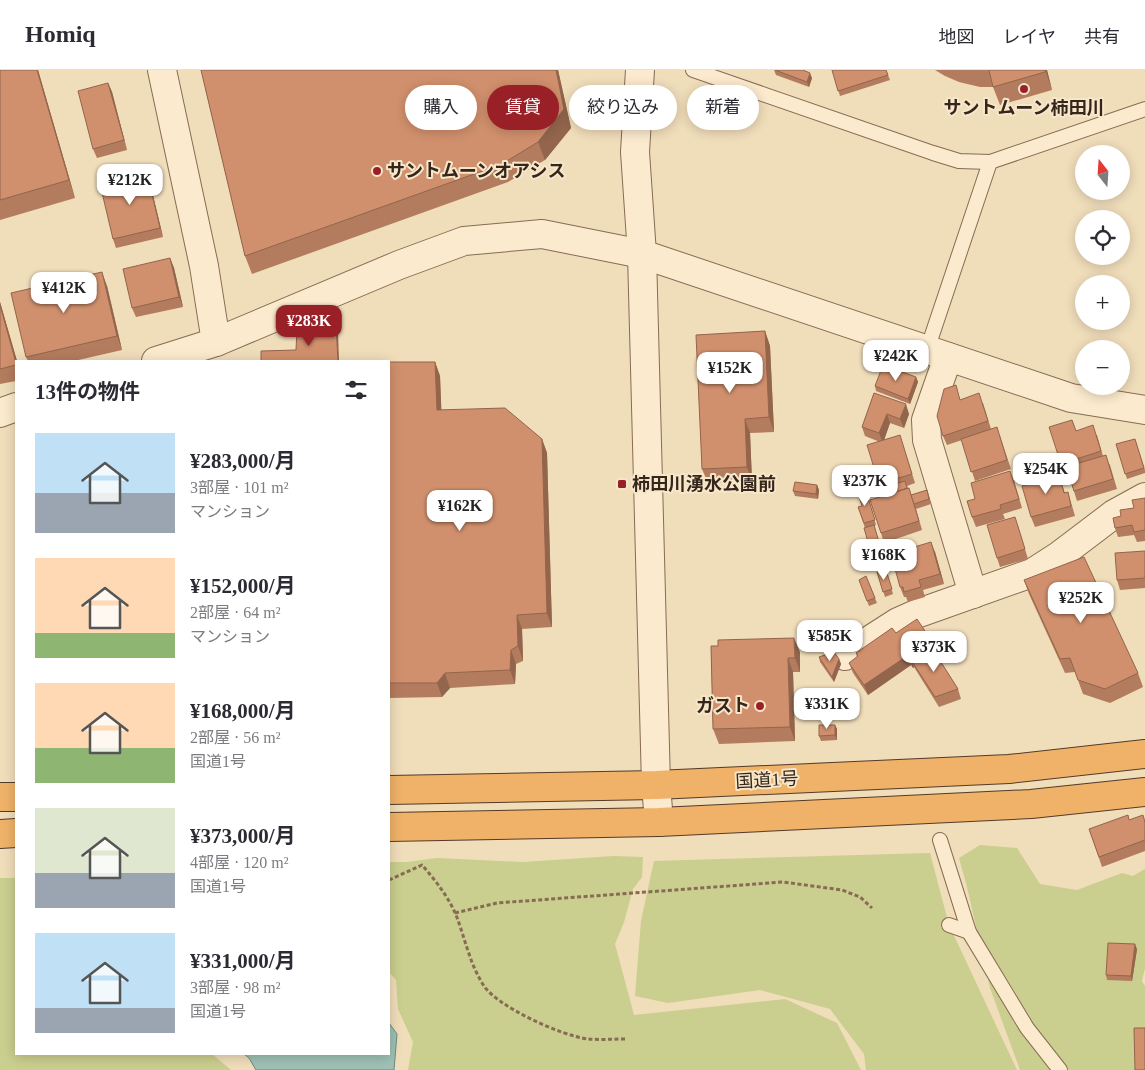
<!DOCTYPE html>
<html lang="ja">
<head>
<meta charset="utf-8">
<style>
  :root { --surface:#fff; --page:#f2f2f3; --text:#2b2b33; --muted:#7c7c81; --line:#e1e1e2; --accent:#9a2028 }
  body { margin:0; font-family:"Times New Roman","Noto Sans JP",serif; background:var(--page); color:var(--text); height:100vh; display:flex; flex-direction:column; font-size:19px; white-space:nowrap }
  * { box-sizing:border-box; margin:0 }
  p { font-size:16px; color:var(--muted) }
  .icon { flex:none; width:28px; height:28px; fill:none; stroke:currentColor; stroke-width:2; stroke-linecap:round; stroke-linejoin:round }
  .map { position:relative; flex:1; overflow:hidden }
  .panel { position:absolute; left:15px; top:290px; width:375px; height:695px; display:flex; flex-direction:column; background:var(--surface); border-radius:0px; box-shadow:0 2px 12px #0003 }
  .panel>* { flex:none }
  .hud { position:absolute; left:405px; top:15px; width:475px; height:45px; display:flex; gap:10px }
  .needle { width:32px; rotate:343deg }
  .fabs { position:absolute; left:1075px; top:75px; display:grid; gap:10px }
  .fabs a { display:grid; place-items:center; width:55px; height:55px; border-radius:50%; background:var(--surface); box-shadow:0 2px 12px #0003; font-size:25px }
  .price { position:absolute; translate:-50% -42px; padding:0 11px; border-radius:10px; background:#fff; color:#222; font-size:16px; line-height:32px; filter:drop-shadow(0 1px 2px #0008) }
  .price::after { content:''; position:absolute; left:50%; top:30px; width:15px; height:11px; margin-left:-8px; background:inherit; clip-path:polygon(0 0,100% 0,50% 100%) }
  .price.on { background:var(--accent); color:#fff }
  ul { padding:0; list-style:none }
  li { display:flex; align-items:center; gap:15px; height:125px; padding:0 20px }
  li span { display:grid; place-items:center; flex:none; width:140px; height:100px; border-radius:0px; color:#555 }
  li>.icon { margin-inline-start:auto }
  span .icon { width:60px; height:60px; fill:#fffc; stroke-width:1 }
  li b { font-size:21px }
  h2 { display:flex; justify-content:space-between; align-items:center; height:60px; padding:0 20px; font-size:21px }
  .tag { padding:0 18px; border-radius:22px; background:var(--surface); box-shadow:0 2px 12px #0003; font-size:18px; line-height:45px }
  .tag.on { background:var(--accent); color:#fff }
  header { display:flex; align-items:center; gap:30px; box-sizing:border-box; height:70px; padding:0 25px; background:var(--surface); border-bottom:1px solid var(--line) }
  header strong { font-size:24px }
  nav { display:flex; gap:28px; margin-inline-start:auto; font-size:18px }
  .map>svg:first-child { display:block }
</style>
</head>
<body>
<header>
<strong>Homiq</strong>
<nav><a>地図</a><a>レイヤ</a><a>共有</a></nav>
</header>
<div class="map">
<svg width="1145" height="1000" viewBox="0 0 1145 1000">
  <rect width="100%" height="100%" fill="#f0ddba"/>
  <g fill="#cace8e">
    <path d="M980 775 1017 778 1040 814 1077 820 1122 803 1133 806 1145 799V898L1142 911 1145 916V1000H1020L990 918 967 817 959 788Z"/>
    <path d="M930 783 949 855 1017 1000H866L864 984 830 939 760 920 668 933 635 926 641 851 654 791Z"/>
    <path d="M614 786 643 787 642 807 633 819 624 852 615 874 634 945 785 929 837 953 861 1000H408L413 972 398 939 396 910 389 902V792H407L437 788 523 792Z"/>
    <path d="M0 808H16V984H212L231 1000H0Z"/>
  </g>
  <path fill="#9fc0b4" stroke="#668e81" d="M389 953 397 964 394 1000H256L249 988 244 984H389Z"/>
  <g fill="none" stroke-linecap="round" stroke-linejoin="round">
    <g stroke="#876c53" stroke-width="16">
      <g id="service">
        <path d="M693 0 933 83 959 91 990 92 1145 39"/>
        <path d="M927 280 990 92"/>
        <path d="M940 770 969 862 1027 958 1060 1000"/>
        <path d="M949 855 969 862"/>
      </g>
    </g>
    <g stroke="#876c53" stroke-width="30">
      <g id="minor">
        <path d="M948 287 926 350 927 370 973 524"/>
        <path d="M156 291 216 272"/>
        <path d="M0 343 16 337"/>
        <path d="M845 586 898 552 916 544 1032 503 1060 485 1114 444 1145 427"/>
      </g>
    </g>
    <g stroke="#876c53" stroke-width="30">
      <g id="tertiary">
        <path d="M162 0 204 196 216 272 399 195 464 171 542 164 642 184 1071 328 1145 340"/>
        <path d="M640 0 635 82 642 184 656 715 659 752"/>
      </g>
    </g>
    <g stroke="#543a29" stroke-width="30">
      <g id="trunk">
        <path d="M389 720 656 715 1009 699 1145 684"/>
        <path d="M0 727H16"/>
        <path d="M389 757 659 752 1031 734 1145 722"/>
        <path d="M0 764 16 763"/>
      </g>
    </g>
    <g stroke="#876c53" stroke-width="3" stroke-dasharray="4 2.5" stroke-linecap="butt">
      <path d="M389 810 422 795C435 810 448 826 456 845 465 868 470 895 484 916 498 937 562 966 588 969 600 970 613 969 626 969"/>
      <path d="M455 843 497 833 783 812 842 820 860 827 872 838"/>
    </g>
    <use href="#service" stroke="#fbeacd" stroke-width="14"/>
    <use href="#minor" stroke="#fbeacd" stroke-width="28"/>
    <use href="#tertiary" stroke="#fbeacd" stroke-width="28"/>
    <use href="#trunk" stroke="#efb268" stroke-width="28"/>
  </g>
  <g fill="#b47c5e">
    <path d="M0 0H38L75 128 0 150Z"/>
    <path d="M201 0H558L571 58 545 90 508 112 252 204 245 186Z"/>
    <path d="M774 0 812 8 809 17 776 5Z"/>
    <path d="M832 0H886L890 10 840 26Z"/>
    <path d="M935 0H1047L1052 20 1000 35 993 17H980L959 12 945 6Z"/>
    <path d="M108 13 112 22 127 80 97 88 93 79Z"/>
    <path d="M150 113 163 167 116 178 113 169Z"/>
    <path d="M170 188 174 198 183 237 136 247 132 238Z"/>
    <path d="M107 216 122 280 74 291H28L26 287Z"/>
    <path d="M0 232 17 291H16V311L0 314Z"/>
    <path d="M765 261 770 276 774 362 750 363 752 411 708 413 702 399Z"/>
    <path d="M389 292H435L440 306 441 340 542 369 547 383 552 557 522 559 523 591 516 594 515 614 450 618 442 627 389 628Z"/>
    <path d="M916 307 918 312 910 334 876 321 875 316Z"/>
    <path d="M874 323 909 344 904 358 890 353 884 370 903 375 915 413 907 416 911 425 927 420 931 434 916 439 922 460 884 473 881 463 887 425 886 422 883 423 879 414 880 372 865 366 862 357Z"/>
    <path d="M961 330 983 333 991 359 1000 366 1011 399 975 411 962 370 947 375 943 366Z"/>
    <path d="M1076 361 1097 365 1103 386 1110 395 1117 419 1077 431 1068 402 1064 403 1061 394Z"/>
    <path d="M1135 369 1145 400V403L1127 409 1116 374Z"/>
    <path d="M1058 402 1065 423 1068 422 1075 446 1035 457 1031 447 1039 411Z"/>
    <path d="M1014 410 1022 438 1003 444 1005 449 976 457 972 447 975 429Z"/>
    <path d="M817 415 819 420 818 429 795 426 793 421Z"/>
    <path d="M865 418 876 455 874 456 886 494 876 497 864 458H865L858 437 862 436Z"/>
    <path d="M1145 428V471L1137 472 1134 465 1118 467 1115 458 1121 446 1134 438Z"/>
    <path d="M1018 456 1028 489 1000 497 997 488Z"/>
    <path d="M1145 481V518L1120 520 1117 510Z"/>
    <path d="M935 482 944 514 923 520 925 527 908 532 906 527H904L900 517Z"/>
    <path d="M886 500 893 524 885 527 877 502Z"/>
    <path d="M866 506 877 533 869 536 859 510Z"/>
    <path d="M1024 510 1138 603 1143 617 1110 633 1083 624 1075 602 1065 603 1029 524Z"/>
    <path d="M896 563 929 567 933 577 932 578 958 619 961 629 939 637 914 597 913 598 911 595 868 625 853 603 849 593 857 587 856 583Z"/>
    <path d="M711 576 800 582V602H793L795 671 719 674 713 659Z"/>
    <path d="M819 587 839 589 841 594 834 612 820 592Z"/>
    <path d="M835 655 837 659V670L821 671 819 666Z"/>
    <path d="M1129 750 1145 751V781L1102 797 1089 759Z"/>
    <path d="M1137 879 1132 911 1107 910 1106 905Z"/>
  </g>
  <g fill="#92654c">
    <path d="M37 0H38L75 128 69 110Z"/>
    <path d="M556 0H558L571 58 545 90 538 72Z"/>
    <path d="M1045 0H1047L1052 20Z"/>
    <path d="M810 3 812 8 809 17 807 12Z"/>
    <path d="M108 13 112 22 127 80 124 70Z"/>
    <path d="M147 103 150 113 163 167 160 158Z"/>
    <path d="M170 188 174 198 183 237 179 227Z"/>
    <path d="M102 202 107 216 122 280 117 266Z"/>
    <path d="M0 232 17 291 16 293 0 235Z"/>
    <path d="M336 257 338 262 339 291H338Z"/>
    <path d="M765 261 770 276 774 362 769 347Z"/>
    <path d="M435 292 440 306 442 354 437 340Z"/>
    <path d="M916 307 918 312 910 334 908 329Z"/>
    <path d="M906 334 909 344 904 358 900 349Z"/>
    <path d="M887 344 890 353 883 373 879 363Z"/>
    <path d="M745 349 750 363 752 411 747 397Z"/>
    <path d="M542 369 547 383 552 557 547 543Z"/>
    <path d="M817 415 819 420 818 429 816 424Z"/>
    <path d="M931 472 935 482 944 514 940 504Z"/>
    <path d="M517 545 522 559 523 591 518 576Z"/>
    <path d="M929 567 933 577 911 590 914 597 913 598 909 588 925 571Z"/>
    <path d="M794 568 800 582V602L795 588Z"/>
    <path d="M511 580 516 594 515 614 510 600Z"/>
    <path d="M907 586 911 595 868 625 864 615Z"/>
    <path d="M788 588 793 602 795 671 790 657Z"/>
    <path d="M839 589 841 594 834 612 832 607Z"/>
    <path d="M445 603 450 618 442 627 437 613Z"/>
    <path d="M835 655 837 659V670L835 665Z"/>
    <path d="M1135 874 1137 879 1132 911 1131 906Z"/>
  </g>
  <g fill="#d1906d" stroke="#92654c">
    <path d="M0 0H37L69 110 0 130Z"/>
    <path d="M201 0H556L564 39 538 72 502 94 245 186Z"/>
    <path d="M775 0H803L810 3 807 12Z"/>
    <path d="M832 0H886L888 5 838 21Z"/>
    <path d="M989 0H1045V2L993 17Z"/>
    <path d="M108 13 124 70 93 79 78 21Z"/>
    <path d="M147 103 160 158 113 169 100 114Z"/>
    <path d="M170 188 179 227 132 238 123 199Z"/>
    <path d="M102 202 117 266 26 287 11 223Z"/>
    <path d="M0 235 16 293V295L0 299Z"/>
    <path d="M336 257 338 291H261V281L296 280 297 259Z"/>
    <path d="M765 261 769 347 745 349 747 397 702 399 696 265Z"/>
    <path d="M389 292H435L437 340 505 338 542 369 547 543 517 545 518 576 511 580 510 600 445 603 437 613H389Z"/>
    <path d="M883 295 916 307 908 329 875 316Z"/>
    <path d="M956 315 960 330 979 323 988 351 943 366 937 346 944 319Z"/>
    <path d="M874 323 906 334 900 349 887 344 879 363 862 357Z"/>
    <path d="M1072 350 1076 361 1093 355 1101 381 1061 394 1049 357Z"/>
    <path d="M997 357 1007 390 971 402 961 369Z"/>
    <path d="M900 365 912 404 879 414 867 375Z"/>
    <path d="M1135 369 1144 398 1125 404 1116 374Z"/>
    <path d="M1106 385 1113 409 1074 421 1066 397Z"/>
    <path d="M1010 401 1019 429 1000 435 1001 439 972 447 967 431 975 429 971 413Z"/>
    <path d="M1058 402 1064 423 1068 422 1071 436 1031 447 1022 416 1039 411 1038 408Z"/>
    <path d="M905 411 907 418 887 425 885 417Z"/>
    <path d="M795 412 817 415 816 424 793 421Z"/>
    <path d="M865 418 875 450 864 453 858 437 862 436 857 420Z"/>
    <path d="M909 418 919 451 881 463 870 430Z"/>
    <path d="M927 420 929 429 914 434 911 425Z"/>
    <path d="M1145 428V460L1134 462 1132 455 1115 458 1113 448 1121 446 1120 440 1134 438 1132 430Z"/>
    <path d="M1015 447 1025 479 997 488 987 455Z"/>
    <path d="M874 455 884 489 874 493 864 458Z"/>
    <path d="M931 472 940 504 919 510 921 517 904 522 903 517H900L891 484Z"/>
    <path d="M1145 481V508L1117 510 1115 483Z"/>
    <path d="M1084 487 1138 603 1105 619 1078 610 1070 588 1060 589 1024 510Z"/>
    <path d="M886 500 892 519 883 522 877 502Z"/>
    <path d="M866 506 875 528 867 531 859 510Z"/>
    <path d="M917 549 929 567 925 571 928 575 909 588 907 586 864 615 849 593 858 586 856 583 892 558 896 563Z"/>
    <path d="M794 568 795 588H788L790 657 713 659 711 576H718V570Z"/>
    <path d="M932 578 958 619 935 627 911 590Z"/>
    <path d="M834 582 839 589 832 607 819 587Z"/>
    <path d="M819 655H835V665L819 666Z"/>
    <path d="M1128 745 1129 750 1143 745 1145 752V770L1099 787 1089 759Z"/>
    <path d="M1108 873 1135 874 1131 906 1106 905Z"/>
    <path d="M1134 958H1145V1000H1135Z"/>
  </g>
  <g fill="#9a2028" stroke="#f7e7ca" stroke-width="2">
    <circle cx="1024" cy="19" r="5"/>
    <circle cx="377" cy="101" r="5"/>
    <rect x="617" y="409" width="10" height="10" rx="2.5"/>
    <circle cx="760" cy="636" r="5"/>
  </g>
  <g text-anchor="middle" stroke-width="4" stroke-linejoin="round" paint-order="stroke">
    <g font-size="18" font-weight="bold" fill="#35251a" stroke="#f7e7ca" text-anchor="start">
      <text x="1024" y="44" text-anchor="middle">サントムーン柿田川</text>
      <text x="387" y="107">サントムーンオアシス</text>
      <text x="632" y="420">柿田川湧水公園前</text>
      <text x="750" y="642" text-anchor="end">ガスト</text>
    </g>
    <g font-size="18" fill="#35251a" stroke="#f7e7ca">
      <text transform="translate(767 710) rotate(-3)" y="6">国道1号</text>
    </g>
  </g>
</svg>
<div class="fabs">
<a><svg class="needle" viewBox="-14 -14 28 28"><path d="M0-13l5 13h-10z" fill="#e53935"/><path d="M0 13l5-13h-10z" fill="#7c7c81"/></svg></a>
<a><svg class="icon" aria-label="locate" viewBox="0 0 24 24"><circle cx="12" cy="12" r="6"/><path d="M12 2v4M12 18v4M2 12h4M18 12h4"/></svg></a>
<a>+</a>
<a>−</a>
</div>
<b class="price" style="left:130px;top:136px">¥212K</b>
<b class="price" style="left:64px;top:244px">¥412K</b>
<b class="price on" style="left:309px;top:277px">¥283K</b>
<b class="price" style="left:896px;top:312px">¥242K</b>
<b class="price" style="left:730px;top:324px">¥152K</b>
<b class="price" style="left:1046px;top:425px">¥254K</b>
<b class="price" style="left:865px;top:437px">¥237K</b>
<b class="price" style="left:460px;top:462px">¥162K</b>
<b class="price" style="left:884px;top:511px">¥168K</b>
<b class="price" style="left:1081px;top:554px">¥252K</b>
<b class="price" style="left:830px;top:592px">¥585K</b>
<b class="price" style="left:934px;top:603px">¥373K</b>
<b class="price" style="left:827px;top:660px">¥331K</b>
<div class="hud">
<a class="tag">購入</a>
<a class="tag on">賃貸</a>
<a class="tag">絞り込み</a>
<a class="tag">新着</a>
</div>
<section class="panel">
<h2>13件の物件<svg class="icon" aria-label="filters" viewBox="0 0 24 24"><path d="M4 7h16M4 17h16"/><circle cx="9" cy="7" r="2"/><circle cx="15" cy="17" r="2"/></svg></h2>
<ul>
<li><span style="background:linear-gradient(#bfe0f5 60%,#9aa5b1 0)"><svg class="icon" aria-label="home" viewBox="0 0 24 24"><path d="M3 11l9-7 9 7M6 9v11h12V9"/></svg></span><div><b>¥283,000/月</b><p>3部屋 · 101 m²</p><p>マンション</p></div></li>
<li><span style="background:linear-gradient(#ffd9b3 75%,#8fb573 0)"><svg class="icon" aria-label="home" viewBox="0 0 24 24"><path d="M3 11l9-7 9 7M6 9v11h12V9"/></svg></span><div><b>¥152,000/月</b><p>2部屋 · 64 m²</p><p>マンション</p></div></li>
<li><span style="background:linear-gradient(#ffd9b3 65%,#8fb573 0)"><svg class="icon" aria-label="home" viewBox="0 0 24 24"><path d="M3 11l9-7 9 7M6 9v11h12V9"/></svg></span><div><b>¥168,000/月</b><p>2部屋 · 56 m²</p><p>国道1号</p></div></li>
<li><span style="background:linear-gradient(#dfe7d0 65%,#9aa5b1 0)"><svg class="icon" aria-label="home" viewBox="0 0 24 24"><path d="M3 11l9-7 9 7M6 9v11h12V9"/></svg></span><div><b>¥373,000/月</b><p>4部屋 · 120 m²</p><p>国道1号</p></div></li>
<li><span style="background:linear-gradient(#bfe0f5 75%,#9aa5b1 0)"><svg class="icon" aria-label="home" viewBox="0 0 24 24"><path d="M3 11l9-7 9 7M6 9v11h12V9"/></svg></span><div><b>¥331,000/月</b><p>3部屋 · 98 m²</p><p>国道1号</p></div></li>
</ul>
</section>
</div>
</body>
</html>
